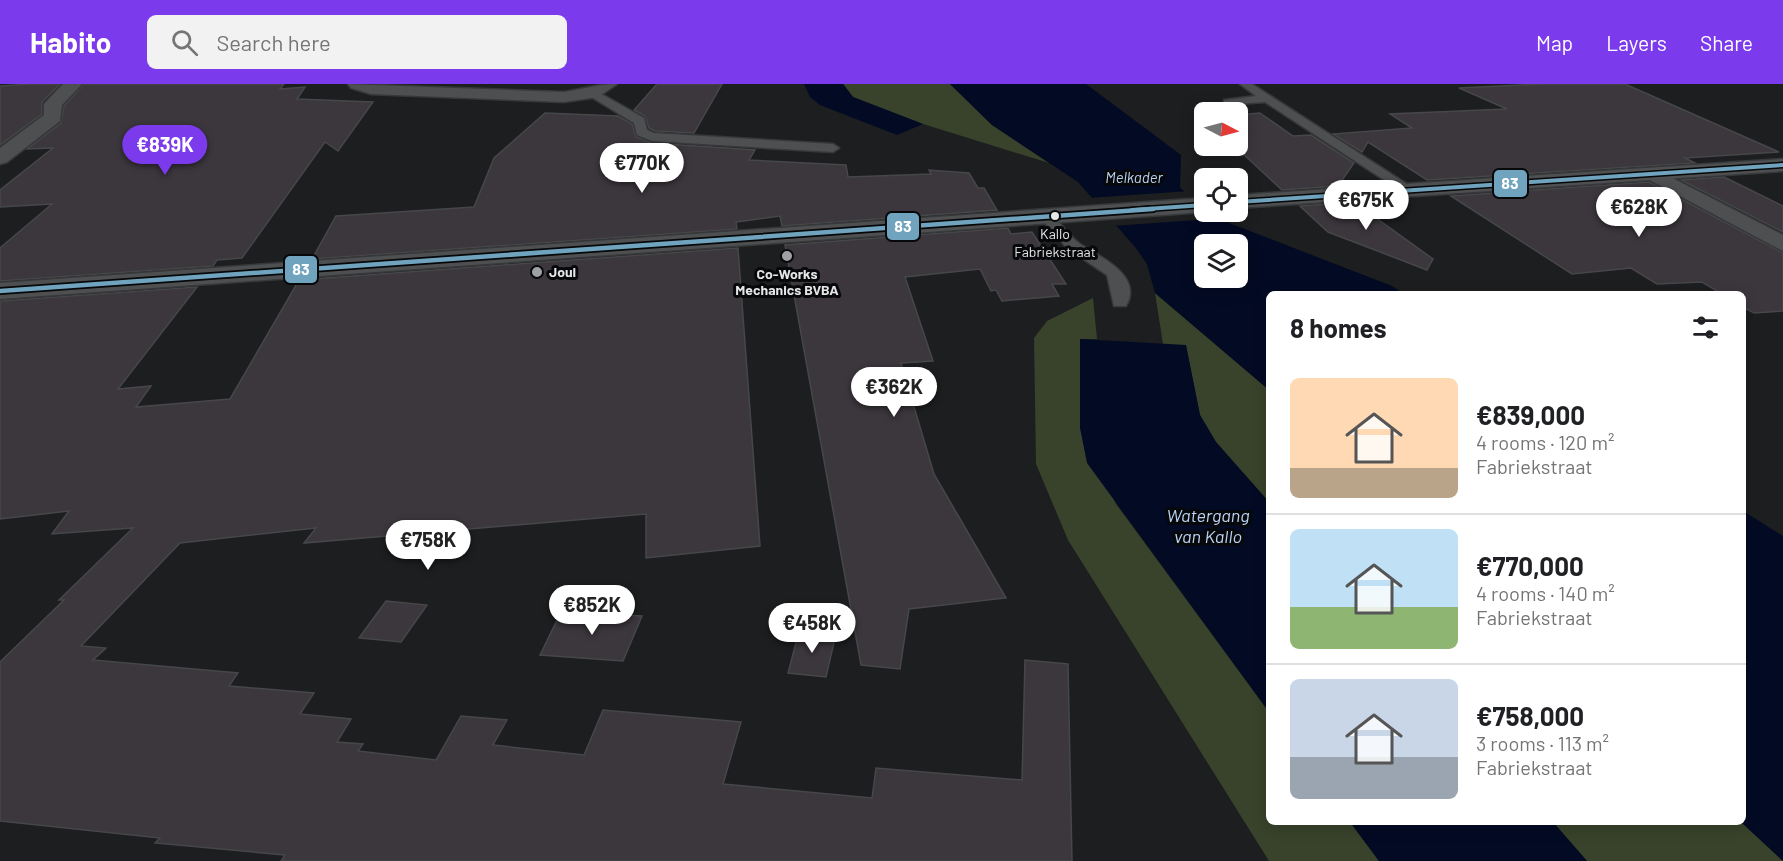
<!DOCTYPE html>
<html lang="en">
<head>
<meta charset="utf-8">
<style>
  :root { --surface:#fff; --page:#f2f2f2; --text:#202124; --muted:#757577; --line:#e0e0e0; --accent:#7c3aed }
  body { margin:0; font-family:Barlow,sans-serif; background:var(--page); color:var(--text); height:100vh; display:flex; flex-direction:column; font-size:22px; white-space:nowrap }
  * { box-sizing:border-box; margin:0 }
  p { font-size:20px; color:var(--muted) }
  .icon { flex:none; width:33px; height:33px; fill:none; stroke:currentColor; stroke-width:2; stroke-linecap:round; stroke-linejoin:round }
  .map { position:relative; flex:1; overflow:hidden }
  .sheet { position:absolute; left:1266px; top:207px; width:480px; height:534px; display:flex; flex-direction:column; background:var(--surface); border-radius:9px; box-shadow:0 3px 15px #0003 }
  .sheet>* { flex:none }
  .needle { width:39px; rotate:96deg }
  .tools { position:absolute; left:1194px; top:18px; display:grid; gap:12px }
  .tools a { display:grid; place-items:center; width:54px; height:54px; border-radius:9px; background:var(--surface); box-shadow:0 3px 15px #0003; font-size:30px }
  .price { position:absolute; translate:-50% -51px; padding:0 14px; border-radius:21px; background:#fff; color:#222; font-size:20px; line-height:39px; filter:drop-shadow(0 2px 3px #0008) }
  .price::after { content:''; position:absolute; left:50%; top:36px; width:18px; height:14px; margin-left:-9px; background:inherit; clip-path:polygon(0 0,100% 0,50% 100%) }
  .price.on { background:var(--accent); color:#fff }
  ul { padding:0; list-style:none }
  li { display:flex; align-items:center; gap:18px; height:150px; padding:0 24px }
  li+li { border-top:2px solid var(--line) }
  li span { display:grid; place-items:center; flex:none; width:168px; height:120px; border-radius:9px; color:#555 }
  li>.icon { margin-inline-start:auto }
  span .icon { width:72px; height:72px; fill:#fffc; stroke-width:1 }
  li b { font-size:26px }
  h2 { display:flex; justify-content:space-between; align-items:center; height:72px; padding:0 24px; font-size:26px }
  header { display:flex; align-items:center; gap:36px; box-sizing:border-box; height:84px; padding:0 30px; background:var(--accent); color:#fff }
  header strong { font-size:28px }
  nav { display:flex; gap:33px; margin-inline-start:auto; font-size:21px }
  .search { width:420px; height:54px; background:var(--page); display:flex; align-items:center; gap:15px; box-sizing:border-box; padding:0 21px; border-radius:9px; color:var(--muted); font-size:22px }
  .map>svg:first-child { display:block }
</style>
</head>
<body>
<header>
<strong>Habito</strong>
<div class="search"><svg class="icon" aria-label="search" viewBox="0 0 24 24"><circle cx="10" cy="10" r="6"/><path d="M15 15l6 6"/></svg>Search here</div>
<nav><a>Map</a><a>Layers</a><a>Share</a></nav>
</header>
<div class="map">
<svg width="1783" height="777" viewBox="0 0 1783 777">
  <rect width="100%" height="100%" fill="#1c1e1f"/>
  <g fill="#39432b">
    <path d="M843 0H950L992 41 1049 79 923 40 853 13Z"/>
    <path d="M1155 209 1269 306V418L1216 358 1200 331 1186 262 1163 260Z"/>
    <path d="M1093 214 1097 255H1080V344L1116 420 1269 628V738H1350L1379 777H1269L1068 456 1036 380 1034 254 1047 237Z"/>
    <path d="M1553 738H1741L1783 777H1587Z"/>
  </g>
  <g fill="#030a23" fill-rule="evenodd">
    <path d="M804 0H843L853 13 923 40 897 51 820 21 810 13Z"/>
    <path d="M950 0H1086L1181 71 1180 104 1204 121V128H1213L1229 139 1392 202 1404 210H1269V306L1155 209 1147 180 1135 163 1078 98 992 41ZM1204 160H1238V194H1204Z"/>
    <path d="M1080 255 1186 261 1200 331 1216 358 1269 418V628L1087 379 1080 344Z"/>
    <path d="M1743 427 1783 452V777L1741 738Z"/>
    <path d="M1350 738H1553L1587 777H1379Z"/>
  </g>
  <path fill="#1c1e1f" d="M1189 107 1204 118V128H1218L1227 134 1111 142 1088 114Z"/>
  <g fill="#3c373d" stroke="#464748" stroke-width="1.5">
    <path d="M31 0H60L42 18V30L0 61V2Z"/>
    <path d="M84 0H284L280 5 305 3 297 15 373 18 338 67 325 58 242 174 217 176 213 182 0 197V164L52 120 0 123V106L53 64 27 65 61 39 64 22Z"/>
    <path d="M657 0H722L694 49 655 47 649 44 645 32 634 26Z"/>
    <path d="M1543 0H1625L1779 68 1685 74 1695 79 1427 96 1368 58 1362 68 1333 50 1412 44 1390 30 1507 25 1459 4Z"/>
    <path d="M545 29 618 32 632 40 636 53 651 59 755 66 749 76 846 81 848 93 931 90 929 86 969 89 978 104H984L997 126 782 142 780 132 736 138 737 145 312 175 336 132 474 123 494 74Z"/>
    <path d="M1260 29 1293 52 1311 51 1354 79 1338 102 1282 106 1241 68 1246 67 1238 61V31Z"/>
    <path d="M1724 93 1783 122V148L1681 96Z"/>
    <path d="M1649 98 1783 169V227L1754 229 1743 223V210H1722L1702 198 1657 200 1631 184 1572 190 1451 112Z"/>
    <path d="M1354 118 1433 175 1427 186 1328 148 1300 122Z"/>
    <path d="M1008 144 1011 150 1032 148 1066 200H1052L1059 212 1002 217 996 206 991 207 980 185 905 193 933 277 901 279 934 390 1006 514 909 525 900 585 861 581 785 161Z"/>
    <path d="M738 164 760 462 646 474V430L304 459 316 444 180 459 81 562 106 564 93 576 238 589 229 602 314 609 300 630 351 635 337 658 363 660 358 667 436 676 461 632 507 636 493 661 584 671 603 626 741 638 723 700 872 714 876 684 1022 696 1025 576 1068 580 1072 777H281L285 771 155 759 160 754 0 737V578L64 516H59L133 444 52 450 69 427 0 435V217L197 203 118 305 151 302 136 323 230 315 299 196Z"/>
    <path d="M386 517 427 521 401 558 359 554Z"/>
    <path d="M561 528 642 532 623 577 540 571Z"/>
    <path d="M799 547 836 550 826 593 788 589Z"/>
  </g>
  <g fill="none" stroke-linecap="round" stroke-linejoin="round">
    <g stroke="#363839" stroke-width="3">
      <g id="service">
        <path d="M1240 0H1252L1416 106 1409 110 1404 109 1265 18 1239 20 1247 27 1241 30 1224 20V16L1256 12Z"/>
        <path d="M588 7H596L644 34 647 46 654 49 833 60 839 64 833 68 652 57 637 51 634 39 588 11Z"/>
        <path d="M1046 128 1051 129C1060 139 1069 152 1080 160 1098 172 1144 191 1126 222H1114L1107 191 1067 164 1039 132Z"/>
      </g>
    </g>
    <g stroke="#363839" stroke-width="3">
      <g id="minor">
        <path d="M63 0H82L62 21 60 37 7 78 0 80V64L44 31V20Z"/>
        <path d="M348 0 564 8C583 5 598 0 617 0L598 13 564 18 371 10 351 4Z"/>
        <path d="M1653 84 1783 151V167L1646 94 1643 90 1646 86Z"/>
      </g>
    </g>
    <g stroke="#363839" stroke-width="3">
      <g id="secondary">
        <path d="M1783 75V87L1238 124V111Z"/>
        <path d="M1204 114V128L0 215V199Z"/>
      </g>
    </g>
    <use href="#service" fill="#4e4f50" fill-rule="evenodd"/>
    <use href="#minor" fill="#4e4f50" fill-rule="evenodd"/>
    <use href="#secondary" fill="#4e4f50" fill-rule="evenodd"/>
    <g stroke="#070809" stroke-width="7">
      <g id="bus-1-far1">
        <path d="M1238 118 1783 81"/>
        <path d="M1132 126 1204 121"/>
      </g>
    </g>
    <g stroke="#070809" stroke-width="8">
      <path id="bus-1" d="M0 207 1153 125"/>
    </g>
    <use href="#bus-1-far1" stroke="#70a3bd" stroke-width="4"/>
    <use href="#bus-1" stroke="#70a3bd" stroke-width="4.5"/>
  </g>
  <circle fill="#e4e6e8" stroke="#070809" stroke-width="2" cx="1055" cy="132" r="5"/>
  <g fill="#9ea0a2" stroke="#070809" stroke-width="2">
    <circle cx="787" cy="172" r="6"/>
    <circle cx="537" cy="188" r="6"/>
  </g>
  <g text-anchor="middle" stroke-width="6" stroke-linejoin="round" paint-order="stroke">
    <g font-size="14" fill="#e4e6e8" stroke="#070809">
      <text x="1055" y="155">Kallo<tspan x="1055" dy="18">Fabriekstraat</tspan></text>
    </g>
    <g font-size="14" font-weight="bold" fill="#e4e6e8" stroke="#070809" text-anchor="start">
      <text x="549" y="193">Joui</text>
      <text x="787" y="195" text-anchor="middle">Co-Works<tspan x="787" dy="16">Mechanics BVBA</tspan></text>
    </g>
    <g font-size="15" font-style="italic" fill="#bbd2f5" stroke="#070809">
      <text x="1134" y="99">Melkader</text>
    </g>
    <g font-size="18" font-style="italic" fill="#bbd2f5" stroke="#070809">
      <text x="1208" y="438">Watergang<tspan x="1208" dy="21">van Kallo</tspan></text>
    </g>
  </g>
  <g stroke="#070809" stroke-width="2">
    <rect x="1493" y="85" width="35" height="29" rx="6" fill="#70a3bd"/>
    <rect x="886" y="128" width="34" height="29" rx="6" fill="#70a3bd"/>
    <rect x="284" y="171" width="34" height="29" rx="6" fill="#70a3bd"/>
  </g>
  <g font-size="16" text-anchor="middle" font-weight="bold" fill="#fff">
    <text x="1510" y="105">83</text>
    <text x="903" y="148">83</text>
    <text x="301" y="191">83</text>
  </g>
</svg>
<div class="tools">
<a><svg class="needle" viewBox="-14 -14 28 28"><path d="M0-13l5 13h-10z" fill="#e53935"/><path d="M0 13l5-13h-10z" fill="#757577"/></svg></a>
<a><svg class="icon" aria-label="locate" viewBox="0 0 24 24"><circle cx="12" cy="12" r="6"/><path d="M12 2v4M12 18v4M2 12h4M18 12h4"/></svg></a>
<a><svg class="icon" aria-label="layers" viewBox="0 0 24 24"><path d="M12 4l9 5-9 5-9-5zM3 14l9 5 9-5"/></svg></a>
</div>
<b class="price on" style="left:165px;top:92px">€839K</b>
<b class="price" style="left:642px;top:110px">€770K</b>
<b class="price" style="left:1366px;top:147px">€675K</b>
<b class="price" style="left:1639px;top:154px">€628K</b>
<b class="price" style="left:894px;top:334px">€362K</b>
<b class="price" style="left:428px;top:487px">€758K</b>
<b class="price" style="left:592px;top:552px">€852K</b>
<b class="price" style="left:812px;top:570px">€458K</b>
<section class="sheet">
<h2>8 homes<svg class="icon" aria-label="filters" viewBox="0 0 24 24"><path d="M4 7h16M4 17h16"/><circle cx="9" cy="7" r="2"/><circle cx="15" cy="17" r="2"/></svg></h2>
<ul>
<li><span style="background:linear-gradient(#ffd9b3 75%,#b9a48a 0)"><svg class="icon" aria-label="home" viewBox="0 0 24 24"><path d="M3 11l9-7 9 7M6 9v11h12V9"/></svg></span><div><b>€839,000</b><p>4 rooms · 120 m²</p><p>Fabriekstraat</p></div></li>
<li><span style="background:linear-gradient(#bfe0f5 65%,#8fb573 0)"><svg class="icon" aria-label="home" viewBox="0 0 24 24"><path d="M3 11l9-7 9 7M6 9v11h12V9"/></svg></span><div><b>€770,000</b><p>4 rooms · 140 m²</p><p>Fabriekstraat</p></div></li>
<li><span style="background:linear-gradient(#c9d6e8 65%,#9aa5b1 0)"><svg class="icon" aria-label="home" viewBox="0 0 24 24"><path d="M3 11l9-7 9 7M6 9v11h12V9"/></svg></span><div><b>€758,000</b><p>3 rooms · 113 m²</p><p>Fabriekstraat</p></div></li>
</ul>
</section>
</div>
</body>
</html>
